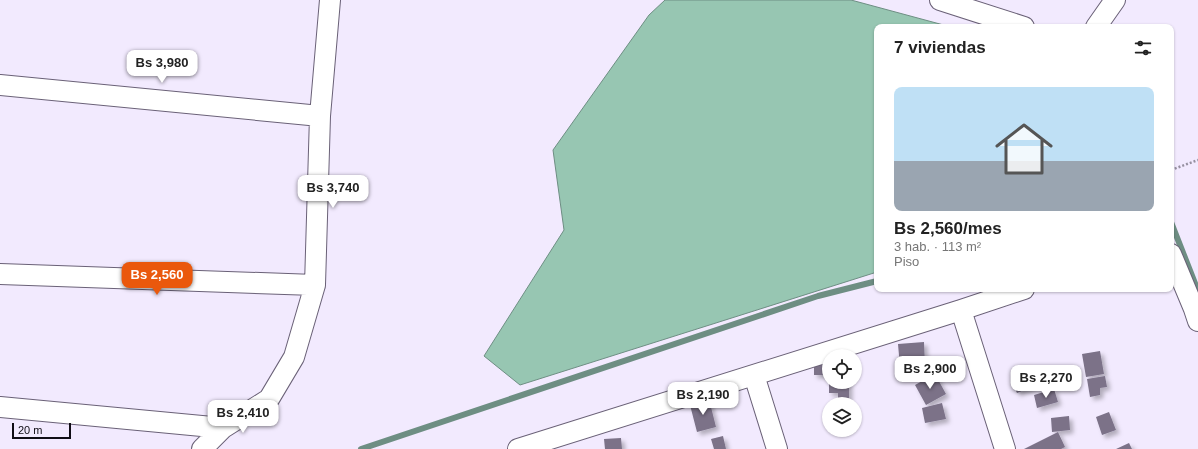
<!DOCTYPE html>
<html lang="es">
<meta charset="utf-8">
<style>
:root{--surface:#fff;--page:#f6f6f6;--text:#222;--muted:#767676;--accent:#ea580c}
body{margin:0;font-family:Arial,sans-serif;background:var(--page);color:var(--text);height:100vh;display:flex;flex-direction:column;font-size:15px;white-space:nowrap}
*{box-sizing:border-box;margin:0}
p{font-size:13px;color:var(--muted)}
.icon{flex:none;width:22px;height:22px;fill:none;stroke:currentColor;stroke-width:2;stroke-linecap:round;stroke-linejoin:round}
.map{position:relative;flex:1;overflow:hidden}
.panel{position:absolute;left:874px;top:24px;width:300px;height:268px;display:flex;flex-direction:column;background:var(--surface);border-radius:8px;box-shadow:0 1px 3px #0004}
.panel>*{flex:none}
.buttons{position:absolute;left:822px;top:349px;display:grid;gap:8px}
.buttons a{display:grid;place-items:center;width:40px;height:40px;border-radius:50%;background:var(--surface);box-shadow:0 1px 3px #0004;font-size:20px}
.scale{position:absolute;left:12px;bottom:10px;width:59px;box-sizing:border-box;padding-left:4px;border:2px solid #100d15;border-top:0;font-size:11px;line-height:14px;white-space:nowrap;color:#100d15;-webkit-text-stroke:3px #f2eafe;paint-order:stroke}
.price{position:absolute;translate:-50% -34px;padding:0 9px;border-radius:8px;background:#fff;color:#222;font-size:13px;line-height:26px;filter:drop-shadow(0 1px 2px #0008)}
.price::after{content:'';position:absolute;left:50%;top:24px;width:12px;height:9px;margin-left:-6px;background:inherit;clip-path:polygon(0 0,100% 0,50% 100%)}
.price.active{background:var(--accent);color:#fff}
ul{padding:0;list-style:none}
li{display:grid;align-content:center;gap:8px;height:212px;padding:0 20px}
li span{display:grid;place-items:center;height:124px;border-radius:8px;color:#555}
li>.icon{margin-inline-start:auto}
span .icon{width:72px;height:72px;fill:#fffc;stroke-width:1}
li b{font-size:17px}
h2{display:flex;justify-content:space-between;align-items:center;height:48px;padding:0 20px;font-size:17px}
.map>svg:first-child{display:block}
.water{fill:#97c6b2;stroke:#6e8e83}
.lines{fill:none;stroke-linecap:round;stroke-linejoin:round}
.stream{stroke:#6e8e83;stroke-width:6}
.building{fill:#7b7288;filter:url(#shadow)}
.minor-casing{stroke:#6a6177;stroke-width:22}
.path{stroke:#9690a0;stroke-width:2.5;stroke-dasharray:2 2;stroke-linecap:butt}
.minor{stroke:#fff;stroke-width:20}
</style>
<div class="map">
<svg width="1198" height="449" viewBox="0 0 1198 449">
<defs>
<filter id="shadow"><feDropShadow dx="3.5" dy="3.5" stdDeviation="2" flood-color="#0004"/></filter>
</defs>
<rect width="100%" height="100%" fill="#f2eafe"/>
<path class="water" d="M665,0h186l100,27h-74v245l-357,113 -36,-29 80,-126 -11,-80 96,-135z"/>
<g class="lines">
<path class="stream" d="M1171,222l27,69
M361,449l457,-153 59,-15"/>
</g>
<path class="building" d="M924,342l1,23 -25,2 -2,-23z
M1100,351l4,23 -18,3 -4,-23z
M814,362h13v13h-13z
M1034,371l6,13 -23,9 -6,-13z
M935,374l11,20 -20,11 -11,-20z
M1105,376l2,11 -7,1v7l-10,2 -3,-18z
M829,382h20v16h-11v-5h-9z
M1054,389l4,13 -21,6 -3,-13z
M709,399l7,28 -19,5 -7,-27z
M942,403l4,16 -21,4 -3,-15z
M1109,412l7,18 -14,5 -6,-18z
M1069,416l1,14 -18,2 -1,-14z
M1058,432l7,15 -4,2h-37z
M723,436l3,13h-12l-3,-10z
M621,438l1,11h-17l-1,-10z
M1129,443l3,6h-16z"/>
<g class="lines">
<defs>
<path id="minor" d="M940,0l84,27
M1096,27l19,-27
M0,85l320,31
M1171,254l23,55 4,12
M0,274l315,11
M961,310l44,139
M754,375l23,74
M0,407l223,21
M202,449l21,-21 46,-29 25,-42 21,-72 5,-169 10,-116
M518,449l443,-139 63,-21"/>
</defs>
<use href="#minor" class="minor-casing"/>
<path class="path" d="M1171,170l27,-10"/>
<use href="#minor" class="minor"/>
</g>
</svg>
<div class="buttons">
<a><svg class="icon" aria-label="locate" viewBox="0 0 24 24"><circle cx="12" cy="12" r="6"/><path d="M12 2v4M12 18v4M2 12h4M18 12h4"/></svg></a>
<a><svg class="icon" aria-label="layers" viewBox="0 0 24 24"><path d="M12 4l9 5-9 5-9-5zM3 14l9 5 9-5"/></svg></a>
</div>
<div class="scale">20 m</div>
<b class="price" style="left:162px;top:84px">Bs 3,980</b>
<b class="price" style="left:333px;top:209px">Bs 3,740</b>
<b class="price active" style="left:157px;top:296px">Bs 2,560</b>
<b class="price" style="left:930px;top:390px">Bs 2,900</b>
<b class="price" style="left:1046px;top:399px">Bs 2,270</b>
<b class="price" style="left:703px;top:416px">Bs 2,190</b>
<b class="price" style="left:243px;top:434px">Bs 2,410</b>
<section class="panel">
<h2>7 viviendas<svg class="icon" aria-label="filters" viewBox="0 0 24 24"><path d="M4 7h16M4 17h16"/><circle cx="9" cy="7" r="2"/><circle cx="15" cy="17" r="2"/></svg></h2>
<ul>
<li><span style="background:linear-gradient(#bfe0f5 60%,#9aa5b1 0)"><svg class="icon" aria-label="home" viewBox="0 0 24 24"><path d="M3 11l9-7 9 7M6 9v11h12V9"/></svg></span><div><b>Bs 2,560/mes</b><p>3 hab. · 113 m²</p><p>Piso</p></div></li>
</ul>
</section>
</div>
